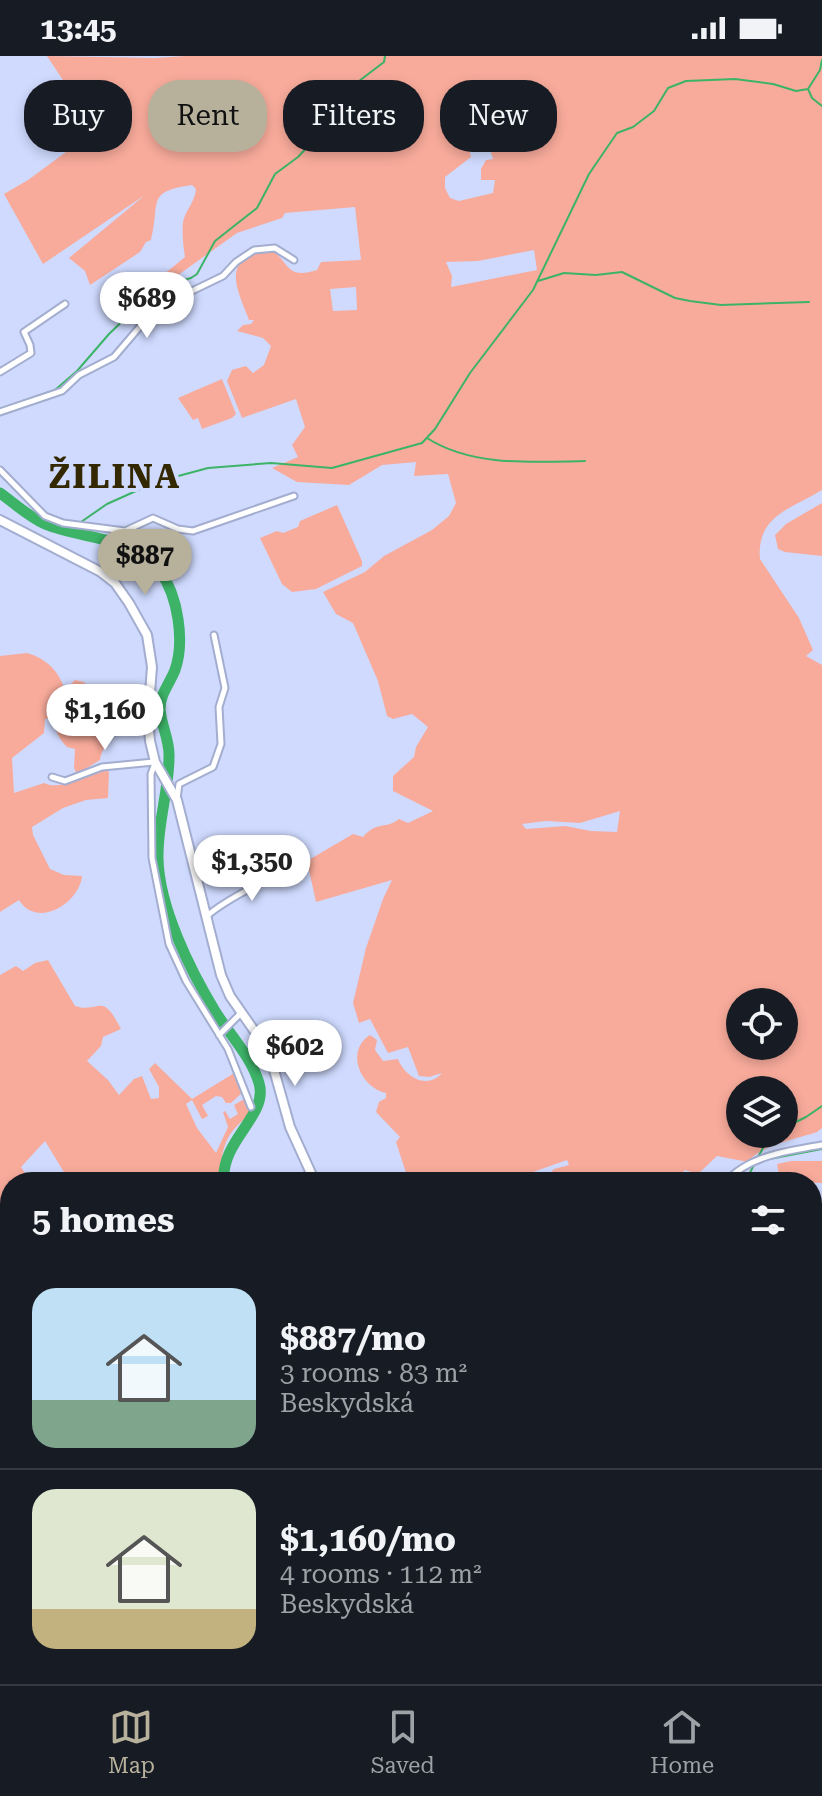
<!DOCTYPE html>
<meta charset="utf-8">
<style>
:root{--surface:#171b24;--page:#242831;--text:#f1f3f6;--muted:#9ea1a6;--line:#363941;--accent:#b7b19c}
body{margin:0;font-family:"Roboto Serif",serif;background:var(--page);color:var(--text);height:100vh;display:flex;flex-direction:column;font-size:30px;white-space:nowrap}
*{box-sizing:border-box;margin:0}
p{font-size:26px;color:var(--muted)}
.icon{flex:none;width:44px;height:44px;fill:none;stroke:currentColor;stroke-width:2;stroke-linecap:round;stroke-linejoin:round}
.map{position:relative;flex:1;overflow:hidden}
.panel{position:absolute;left:0px;top:1116px;width:822px;height:512px;display:flex;flex-direction:column;background:var(--surface);border-radius:32px 32px 0 0;box-shadow:0 4px 12px #0003}
.panel>*{flex:none}
.top-card{position:absolute;left:24px;top:24px;width:774px;height:72px;display:flex;gap:16px}
.buttons{position:absolute;left:726px;top:932px;display:grid;gap:16px}
.buttons a{display:grid;place-items:center;width:72px;height:72px;border-radius:50%;background:var(--surface);box-shadow:0 4px 12px #0003;font-size:40px}
.price{position:absolute;translate:-50% -68px;padding:0 18px;border-radius:28px;background:#fff;color:#222;font-size:26px;line-height:52px;filter:drop-shadow(0 2px 4px #0008)}
.price::after{content:'';position:absolute;left:50%;top:48px;width:24px;height:18px;margin-left:-12px;background:inherit;clip-path:polygon(0 0,100% 0,50% 100%)}
.price.selected{background:var(--accent);color:#111}
ul{padding:0;list-style:none}
li{display:flex;align-items:center;gap:24px;height:200px;padding:0 32px}
li+li{border-top:2px solid var(--line)}
li span{display:grid;place-items:center;flex:none;width:224px;height:160px;border-radius:24px;color:#555}
li>.icon{margin-inline-start:auto}
span .icon{width:96px;height:96px;fill:#fffc;stroke-width:1}
li b{font-size:34px}
h2{display:flex;justify-content:space-between;align-items:center;height:96px;padding:0 32px;font-size:34px}
.tag{padding:0 28px;border-radius:32px;background:var(--surface);box-shadow:0 4px 12px #0003;font-size:28px;line-height:72px}
.tag.selected{background:var(--accent);color:#111}
.status{display:flex;justify-content:space-between;align-items:center;height:56px;padding:0 40px;background:var(--surface);direction:ltr}
.status svg{height:22px;fill:currentColor}
.dock{display:flex;justify-content:space-around;align-items:center;height:112px;border-top:2px solid var(--line);background:var(--surface);font-size:22px;color:var(--muted)}
.dock a{display:grid;justify-items:center;gap:4px}
.dock .selected{color:var(--accent)}
.map>svg:first-child{display:block}
.green{fill:#f8ab9b;fill-rule:evenodd}
.lines{fill:none;stroke-linecap:round;stroke-linejoin:round}
.stream{stroke:#3db368;stroke-width:2}
.river{stroke:#3db368;stroke-width:11}
.street-casing{stroke:#a3adcf;stroke-width:9}
.secondary-casing{stroke:#a3adcf;stroke-width:12}
.street{stroke:#fff;stroke-width:5}
.secondary{stroke:#fff;stroke-width:8}
.labels{text-anchor:middle;stroke-width:8;stroke-linejoin:round;paint-order:stroke}
.district-label{font-size:34px;font-weight:bold;letter-spacing:2px;fill:#342800;stroke:#cfdafe}
</style>
<div class="status"><b>13:45</b><svg viewBox="0 0 49 12"><path d="M0 12V9h3v3zM5 12V6h3v6zM10 12V3h3v9zM15 12V0h3v12zM26 1h20v11H26zM47 4h2v5h-2z"/></svg></div>
<div class="map">
<svg width="822" height="1628" viewBox="0 0 822 1628">
<rect width="100%" height="100%" fill="#cfdafe"/>
<path class="green" d="M47,0l108,2 31,-2h636v434c-29,18 -66,25 -62,69l39,59 14,32 -7,6 16,9v463l-5,4c-20,7 -57,13 -69,30l-31,-6 -19,18 -13,-4 -14,12h-51l-5,-9 -45,3v6h-18l-1,-10 3,-3 15,-4 -2,-5 -48,17 -6,5h-104l-13,-40 4,-5 -24,-25 3,-10 7,-4v-5c-26,-6 -41,-42 -16,-58l7,5 -2,10 8,11 15,-2c7,18 29,31 44,14l-13,4 -10,-1 -11,-29 -20,6 -18,-34 -11,4 -6,-20 13,-55 17,-49 9,-19 -76,22 -9,-41 46,-27 10,3c15,-17 22,-7 36,-18l9,4 25,-12 -40,-20v-15l21,-19 2,-10 12,-20 -16,-13 -19,5 -6,-3 -9,-35 -25,-58 -17,-9 -13,-22 42,-20 19,-16 48,-26 17,-14 7,-13 -8,-29 -34,2 2,-14 -34,3 -33,20 -52,-3 -25,-14 26,-11 -6,-12 13,-18 -9,-28 -54,19 -15,-37 5,-11 14,-4 7,7 11,-8 7,-19 -8,-8 -26,-7 6,-6 8,-1 3,-4h-5c-13,-34 -28,-59 18,-72 23,10 16,33 50,22l4,-8 40,-2 -6,-53 -70,6 -3,5 -45,15 -108,77 34,-35 22,-18c-2,-12 -3,-24 -2,-35 2,-11 12,-20 13,-33l-4,-4c-47,7 -31,16 -41,55l-5,2 -6,10 -50,33 -5,-14 -16,-13 76,-63 -102,69 -39,-70 24,-14 68,-50zM486,81l7,22 -7,1 -5,9v11h14l-2,13 -34,8 -9,-3 -5,-10v-11l26,-20 -3,-15zM534,194l3,20 -86,17 1,-11 -6,-14 32,-1zM356,231l1,23 -24,1 -3,-22zM620,755l-3,21 -26,-1 -26,-5 -39,3 -4,-5 24,-3 34,2zM740,946h44v44h-44zM740,1034h44v44h-44z
M222,323l14,35 -4,4 -30,11 -4,-11 -5,2 -15,-22z
M822,447v53l-37,-4 -7,-3 -3,-14 11,-11z
M337,449l25,56v5l-46,23 -24,3 -10,-8 -22,-46 17,-7 6,2 15,-6 2,-6z
M27,597c19,5 32,18 38,37l10,-10 9,2c13,18 26,30 25,53 -1,10 -8,15 -9,25l-23,14 -3,-6 1,-19 -8,-2c-8,-8 -14,-18 -11,-30l-11,2 -1,14 -32,25 2,35 30,-10c18,9 42,-11 61,-14l4,3 -1,26 -22,2 -23,8 -31,19 1,8 17,34 14,6 18,1c-2,26 -44,54 -63,24l-19,12v-256z
M48,904l27,46c26,8 26,-16 46,23l-18,8 -2,9 -14,15 21,19 11,15 15,-16 8,-3 9,23 8,-1v-11l-10,-18 6,-6 37,36 44,-27 8,19 -13,12h-5l-4,-6 -6,-1 -14,9 6,11 -6,3 -10,-19 -6,4 11,24 19,25 12,-26 -5,-15 2,-1 5,8 8,-5 -4,-9 12,-7 5,11c-2,8 -5,8 -11,14 -18,16 -20,37 -19,59h-151l-25,-41 -24,26 10,15h-21v492h172l2,10h-184v-709l16,-9 7,5 12,-8z
M791,1105h31v22l-30,-1 -4,-5 -9,-3 -2,-10z
M822,1168v77h-10v-76z
M822,1264v119l-10,1v-118z
M216,1618h257l5,10h-265z
M668,1618h53l3,10h-29z
M812,1618l-4,10h-40l-2,-9z"/>
<g class="lines">
<path class="stream" d="M808,33l4,9 10,8
M538,225l26,-8 32,2 26,-3 53,26 15,3 31,4 88,-3
M0,353l55,-19 22,-19 32,-37 26,-25 31,-24 25,-7 6,-4 18,-33 42,-33 18,-34 23,-17 32,-34 1,-8 11,-21 42,-32 1,-6
M427,382c45,29 106,24 158,23
M81,466l26,-18 49,-22 52,-14 63,-5 61,5 90,-25 13,-14 35,-56 63,-83 56,-116 28,-41 16,-6 21,-16 14,-23 18,-7 49,-2 38,5 23,7 12,-2 12,-19 2,-10
M69,477l7,-6
M784,1072l22,-11 16,-11
M758,1101l13,-23
M764,1104l58,-11
M745,1126l10,-19"/>
<path class="river" d="M0,437c14,10 29,24 45,31 35,15 93,13 115,47 18,25 25,70 15,99 -5,13 -15,24 -15,39 1,16 10,32 9,48 0,34 -12,67 -11,102 1,48 32,111 57,152 14,23 36,45 44,72 10,33 -39,57 -35,99
M576,1618l4,10"/>
<defs>
<path id="street" d="M0,316l31,-19 -1,-8 -6,-13 41,-28
M0,356l62,-21 17,-16 35,-18 29,-34 20,-18 60,-29 13,-14 18,-12 21,-2 19,12
M0,414l45,46 18,7 62,8 28,-13 25,11 15,2 101,-35
M155,707l-4,11 1,84 17,86 17,37 42,68 23,58
M52,721l13,4 37,-14 52,-5
M177,743l2,-15 34,-17 8,-23 -2,-37 6,-19 -11,-53
M207,860c23,-20 50,-29 75,-46
M219,979l22,-22
M726,1126c21,-26 65,-32 96,-37"/>
<path id="secondary" d="M0,464l101,52 14,11 14,20 18,32 5,32 -4,52 2,22 5,21 22,38 44,175 9,21 39,56 21,75 25,55
M589,1618l4,10"/>
</defs>
<use href="#street" class="street-casing"/>
<use href="#secondary" class="secondary-casing"/>
<use href="#street" class="street"/>
<use href="#secondary" class="secondary"/>
</g>
<g class="labels">
<g class="district-label">
<text x="115" y="432">ŽILINA</text>
</g>
</g>
</svg>
<div class="buttons">
<a><svg class="icon" aria-label="locate" viewBox="0 0 24 24"><circle cx="12" cy="12" r="6"/><path d="M12 2v4M12 18v4M2 12h4M18 12h4"/></svg></a>
<a><svg class="icon" aria-label="layers" viewBox="0 0 24 24"><path d="M12 4l9 5-9 5-9-5zM3 14l9 5 9-5"/></svg></a>
</div>
<b class="price" style="left:147px;top:284px">$689</b>
<b class="price selected" style="left:145px;top:541px">$887</b>
<b class="price" style="left:105px;top:696px">$1,160</b>
<b class="price" style="left:252px;top:847px">$1,350</b>
<b class="price" style="left:295px;top:1032px">$602</b>
<div class="top-card">
<a class="tag">Buy</a>
<a class="tag selected">Rent</a>
<a class="tag">Filters</a>
<a class="tag">New</a>
</div>
<section class="panel">
<h2>5 homes<svg class="icon" aria-label="filters" viewBox="0 0 24 24"><path d="M4 7h16M4 17h16"/><circle cx="9" cy="7" r="2"/><circle cx="15" cy="17" r="2"/></svg></h2>
<ul>
<li><span style="background:linear-gradient(#bfe0f5 70%,#7fa58c 0)"><svg class="icon" aria-label="home" viewBox="0 0 24 24"><path d="M3 11l9-7 9 7M6 9v11h12V9"/></svg></span><div><b>$887/mo</b><p>3 rooms · 83 m²</p><p>Beskydská</p></div></li>
<li><span style="background:linear-gradient(#dfe7d0 75%,#c2b280 0)"><svg class="icon" aria-label="home" viewBox="0 0 24 24"><path d="M3 11l9-7 9 7M6 9v11h12V9"/></svg></span><div><b>$1,160/mo</b><p>4 rooms · 112 m²</p><p>Beskydská</p></div></li>
</ul>
</section>
</div>
<nav class="dock">
<a class="selected"><svg class="icon" aria-label="map" viewBox="0 0 24 24"><path d="M3 6l6-2 6 2 6-2v14l-6 2-6-2-6 2zM9 4v14M15 6v14"/></svg>Map</a>
<a><svg class="icon" aria-label="saved" viewBox="0 0 24 24"><path d="M7 4h10v16l-5-4-5 4z"/></svg>Saved</a>
<a><svg class="icon" aria-label="home" viewBox="0 0 24 24"><path d="M3 11l9-7 9 7M6 9v11h12V9"/></svg>Home</a>
</nav>
